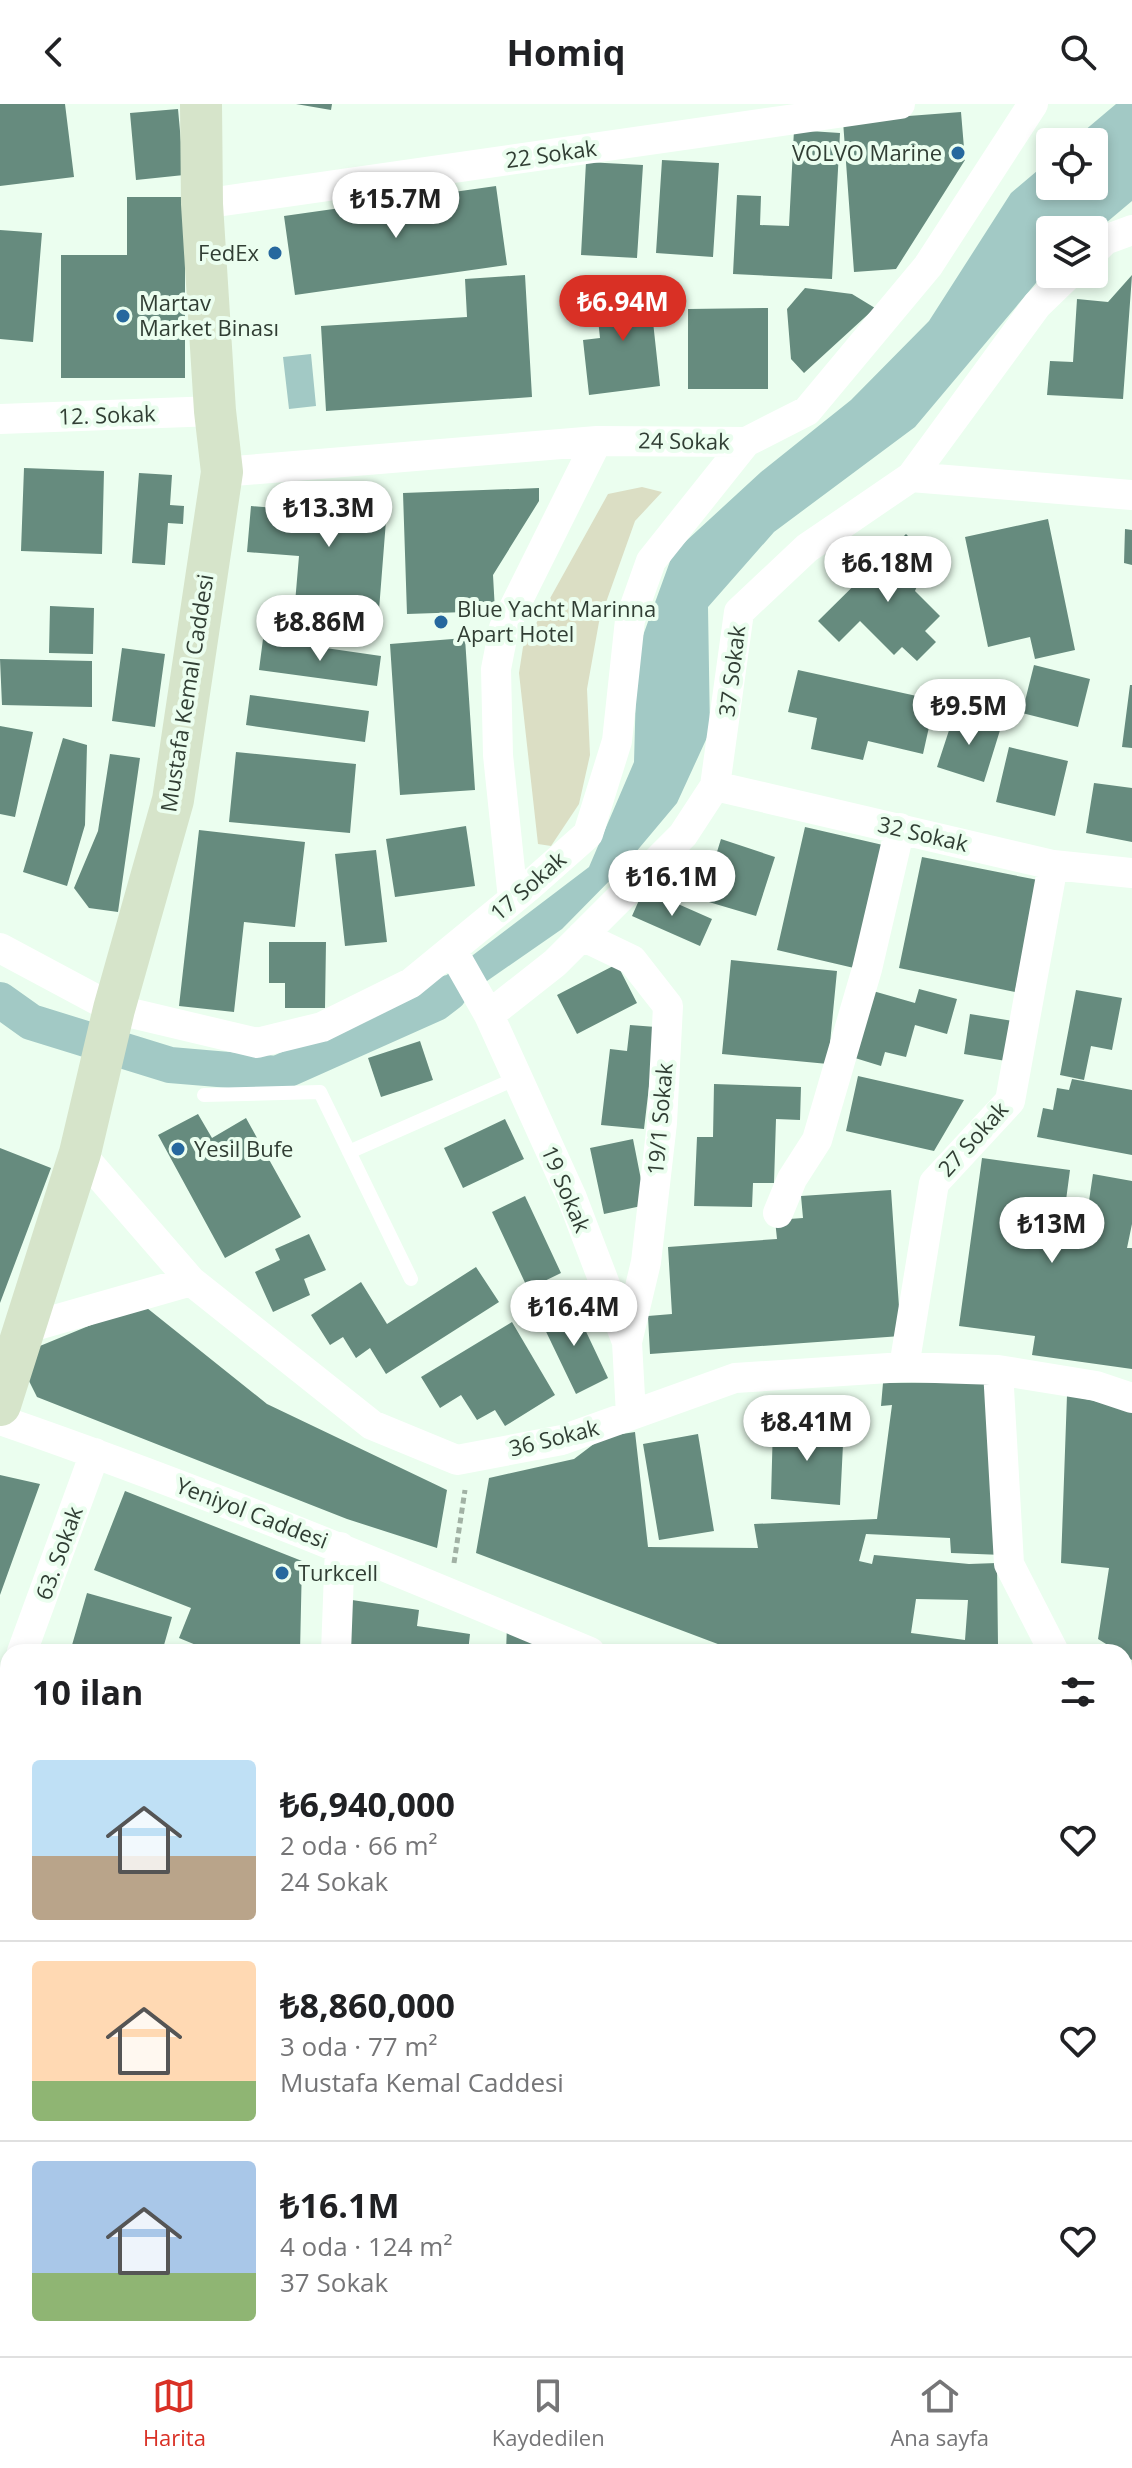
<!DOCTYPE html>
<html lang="tr">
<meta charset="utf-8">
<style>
:root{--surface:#fff;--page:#f2f2f2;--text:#202124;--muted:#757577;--line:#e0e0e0;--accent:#d93025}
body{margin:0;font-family:"Open Sans",sans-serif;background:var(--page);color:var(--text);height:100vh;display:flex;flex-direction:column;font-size:30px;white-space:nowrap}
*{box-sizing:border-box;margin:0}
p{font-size:26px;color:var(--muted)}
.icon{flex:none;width:44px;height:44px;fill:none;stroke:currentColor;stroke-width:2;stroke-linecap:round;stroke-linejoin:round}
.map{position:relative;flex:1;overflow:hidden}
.details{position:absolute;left:0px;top:1540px;width:1132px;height:712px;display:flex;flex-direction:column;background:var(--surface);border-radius:24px 24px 0 0;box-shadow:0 4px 12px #0003}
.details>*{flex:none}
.tools{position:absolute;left:1036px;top:24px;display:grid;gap:16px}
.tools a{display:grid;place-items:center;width:72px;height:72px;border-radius:8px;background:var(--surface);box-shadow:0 4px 12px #0003;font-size:40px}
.price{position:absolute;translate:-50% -68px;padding:0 18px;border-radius:28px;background:#fff;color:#222;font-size:26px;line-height:52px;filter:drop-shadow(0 2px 4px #0008)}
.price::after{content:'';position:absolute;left:50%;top:48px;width:24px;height:18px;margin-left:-12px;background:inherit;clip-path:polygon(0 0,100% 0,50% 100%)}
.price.active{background:var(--accent);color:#fff}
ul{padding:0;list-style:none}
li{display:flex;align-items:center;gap:24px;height:200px;padding:0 32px}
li+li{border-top:2px solid var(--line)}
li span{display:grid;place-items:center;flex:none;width:224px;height:160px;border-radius:8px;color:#555}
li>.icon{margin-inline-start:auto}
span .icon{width:96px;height:96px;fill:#fffc;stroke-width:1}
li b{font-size:34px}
h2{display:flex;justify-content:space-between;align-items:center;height:96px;padding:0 32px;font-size:34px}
header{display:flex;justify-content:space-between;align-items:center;height:104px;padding:0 32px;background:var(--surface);font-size:36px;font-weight:700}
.tabs{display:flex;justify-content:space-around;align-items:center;height:112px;border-top:2px solid var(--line);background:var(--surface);font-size:22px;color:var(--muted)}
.tabs a{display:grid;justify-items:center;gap:4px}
.tabs .active{color:var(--accent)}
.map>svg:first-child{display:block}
.green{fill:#dbdec4}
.water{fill:#a2c9c5}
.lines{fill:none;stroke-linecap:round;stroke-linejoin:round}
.canal{stroke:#a2c9c5;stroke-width:36}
.building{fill:#668b7e;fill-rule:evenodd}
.path{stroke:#a1b1a4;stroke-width:5;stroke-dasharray:6 4;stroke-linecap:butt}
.lane{stroke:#fff;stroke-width:14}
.street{stroke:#fff;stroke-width:30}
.secondary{stroke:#d6e4ca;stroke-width:42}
.poi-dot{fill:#26689e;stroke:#ebfeef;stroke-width:3}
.labels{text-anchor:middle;stroke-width:8;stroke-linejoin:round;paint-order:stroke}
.poi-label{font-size:22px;fill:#313e34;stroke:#ebfeef;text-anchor:start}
.street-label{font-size:22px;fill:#313e34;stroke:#ebfeef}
</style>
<header><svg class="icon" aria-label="back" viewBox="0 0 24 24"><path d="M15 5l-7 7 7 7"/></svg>Homiq<svg class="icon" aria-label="search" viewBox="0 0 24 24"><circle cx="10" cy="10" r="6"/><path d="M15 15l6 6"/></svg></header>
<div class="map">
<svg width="1132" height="2252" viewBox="0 0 1132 2252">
<rect width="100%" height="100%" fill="#ebfeef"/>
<path class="green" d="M642,383l20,5 -27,29 -36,101 -12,67 3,66 -11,49 -28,42 -13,-2 -19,-171 4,-26 85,-153z"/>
<path class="water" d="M1116,0h16v97l-38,32v-3h-44v39l-9,8 -126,150 -141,105 -66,75 2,124 -33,72 -52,62 -63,64 -98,68 -15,-4 -9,-13 149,-113 45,-105 3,-110 36,-99 88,-81 90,-72 78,-79 82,-128 39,-33v26h44v-44h-23z
M311,250l5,52 -27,3 -6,-52z"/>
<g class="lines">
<path class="canal" d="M0,896l31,22 139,43 107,9 159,-71 13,-10
M0,2009l8,7"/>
</g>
<path class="building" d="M0,0h65l9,73 -74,9z
M296,0h36l-1,6z
M178,5l6,66 -48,5 -6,-67z
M961,8l4,48 -69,109 -42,3 -11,-151z
M794,26l46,3 -8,146 -99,-5 4,-79 24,1 -1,29 29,1z
M662,56l57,3 -6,94 -57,-4z
M586,58l57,3 -6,93 -56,-3z
M496,82l11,79 -212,30 -11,-79z
M127,93h58v181h-124v-123h66z
M0,126l42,3 -9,109 -33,-3z
M525,171l7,122 -206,14 -5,-85 146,-9 -2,-38z
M1132,171l-9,124 -76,-4 3,-34 23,1 4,-63 31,3z
M649,181l11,101 -71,9 -6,-55 17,-2 -5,-47z
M805,184l47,6 23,14 -71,65 -13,-14 -4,-50z
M768,204v81h-80v-80z
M24,364l80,3 -2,83 -81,-3z
M139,369l33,2 -2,30 14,1 -1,18 -15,-1 -3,42 -33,-2z
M539,384v13l-46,74 2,36 -88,3 -4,-121z
M338,387l50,4 -9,115 -84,-7 4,-47 -52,-4 4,-46 86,7z
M1048,415l27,131 -40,9 -5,-22 -42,10 -23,-110z
M1125,425l7,1v35l-8,-2z
M906,430l19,19 -15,14 10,12 -5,12 25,25 -15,15 11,11 -19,19 -15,-14 -8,8 -34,-34 -21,21 -21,-21z
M50,502l44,2 -1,46 -44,-1z
M465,534l10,152 -75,5 -10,-151z
M263,535l118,17 -4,30 -118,-16z
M122,544l43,6 -10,73 -43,-6z
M0,555l92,2v46l-90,-2z
M1034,561l56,14 -12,48 -56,-14z
M798,566l137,30 -12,54 -55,-13 -5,19 -52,-11 6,-31 -29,-6z
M1130,581h2v63l-10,-1z
M250,591l119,16 -4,31 -119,-17z
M955,608l46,15 -17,55 -47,-15z
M0,622l33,6 -18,85 -15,-3z
M63,634l24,7 -2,80 -18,61 -44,-14z
M1009,643l59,14 -13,55 -59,-14z
M236,648l120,12 -6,69 -121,-11z
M110,650l30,4 -22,154 -29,-4 -15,-20 24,-57z
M1094,679l38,5v54l-46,-9z
M466,722l9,60 -80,11 -9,-58z
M805,723l78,18 -29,123 -77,-18z
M199,726l106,12 -10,85 -51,-5 -10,90 -55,-6z
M721,735l54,18 -19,59 -54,-16z
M376,746l11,92 -42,4 -10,-92z
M922,753l116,23 -23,112 -116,-24z
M644,785l68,30 -12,27 -68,-30z
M269,838h57l-1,66h-40v-25h-16z
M731,856l106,11 -9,93 -106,-10z
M617,860l20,39 -60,31 -20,-39z
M919,885l38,10 -10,35 -32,-9 -9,32 -21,-5 -4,14 -26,-8 18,-67 42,12z
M1076,886l46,8 -10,52 -21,-4 -7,34 -24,-5z
M970,910l43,7 -7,40 -42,-7z
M630,921l26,2 -12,102 -43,-4 9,-76 17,2z
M420,937l13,39 -52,17 -13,-39z
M858,972l106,24 -30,51 -88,-20z
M1072,975l60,11v65l-95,-18 6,-29 10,2 4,-22 12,2z
M714,980l87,3 -1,33 -24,-1 -2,64h-21l-1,24 -58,-1 3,-69h16z
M198,1010l14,24 34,-20 55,99 -76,41 -67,-123z
M505,1015l19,40 -61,29 -19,-40z
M633,1035l13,66 -42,9 -14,-66z
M0,1044l51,20 -51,135z
M982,1054l88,12 -9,68 22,3 10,-67 39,7v43l-5,24h5v121l-100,-14 3,-19 -76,-10z
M891,1086l10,146 -251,18 -2,-38 24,-2 -4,-67 109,-8 -2,-19 28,-2 -2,-22z
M525,1092l36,77 -33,16 -36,-77z
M309,1130l17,36 -22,9 6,16 -37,17 -18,-40 25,-12 -5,-11z
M476,1163l23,35 -113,72 -16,-26 -14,10 -13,-21 -13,8 -19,-30 50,-33 26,42z
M572,1198l36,76 -32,16 -37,-77z
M142,1200l125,100 180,86 -10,58 -90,-29 -310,-122 -12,-24 10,-25z
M512,1218l43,73 -50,31 -10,-16 -18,10 -16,-25 -21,13 -19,-31z
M995,1278l8,173 -52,-2 -1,-15 -84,-4 -7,27 13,3 2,-9 95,9 28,-1 1,82h45l-1,7h-303l-263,-99 13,-75 85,-19 29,-22 32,-5 13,115 110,1 -4,-24 123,-5 15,-114 -11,1 2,-23zM916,1495l52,1 -3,40 -54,-7z
M1067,1291l65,14v251l-8,-5v-3h-5l-21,-13 11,-71 -48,-5z
M773,1320h71l-4,81 -69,-6z
M698,1330l16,97 -55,9 -16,-96z
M0,1371l40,9 -40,111z
M125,1387l177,70 -2,91h-87l-34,-14 12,-30 -97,-38z
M87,1489l85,24 -10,35h-92z
M352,1496l67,10 -2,16 53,8 -2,18h-110l1,-6 -13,-2z
M507,1521l62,27h-63z
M8,1699v76l-8,-4v-53z
M1124,1768l8,21v152l-8,-3z
M0,1786l8,6v60l-8,-6z
M1132,2064v74l-8,3v-59z
M0,2148l8,3v38l-8,18z
M1132,2165v87h-22l2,-8h12v-76z
M8,2214v30h168l22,8h-198v-24z
M340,2244h71v8h-71z
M428,2244h82v8h-83z
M690,2244h47l1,8h-47z
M991,2244h63l1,8h-63z"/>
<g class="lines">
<path class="path" d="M454,1459l11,-73"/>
<path class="lane" d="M204,991l116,-3 91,187
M349,1048l168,-74"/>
<path class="street" d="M202,100l698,-100
M1094,147l11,-11 27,-10
M0,315l215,-8
M222,368l375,-31 149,1 61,-31 121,-145 105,-162
M911,373l221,18
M715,682l338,79 79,8
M513,795l-15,-144 -2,-86 8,-41 93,-187
M582,832l50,24 36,46 -6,117 -16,139 -19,80
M0,844l114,61 143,34 65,-16 89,-44 116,-95 61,-54 29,-93 13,-121 21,-59 95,-119
M452,846l37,65 83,183 55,144 4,73
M489,911l66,-52 128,-128 32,-49 24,-174 68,-64 104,-71 126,-172 32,-31
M80,1049l111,128 181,144 85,35 105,-20 173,-62 169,-11 94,3 98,16 36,12
M778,1109l14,-34 25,-39 50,-171 33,-141
M23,1225l168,-48
M904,1263l30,-184 76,-82 43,-236
M998,1266l11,194 45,88
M0,1316c200,69 395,150 590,232
M22,1548l73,-199
M336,1548l4,-105
M1124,1605l8,7
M0,1610l8,-22
M1124,1659l8,-1
M1124,1752l8,20
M0,1968l8,6
M1124,2010l8,-11
M0,2045l8,6
M1124,2155l8,-1
M239,2244l10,8
M788,2244l1,8
M1060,2244l1,8
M293,2252l2,-8"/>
<path class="secondary" d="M0,1301l80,-252 34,-144 59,-209 49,-328 -7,-61 -13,-207 -1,-100"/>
</g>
<g class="poi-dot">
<circle cx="958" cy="49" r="8"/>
<circle cx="275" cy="149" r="8"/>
<circle cx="123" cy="212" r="8"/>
<circle cx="441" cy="518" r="8"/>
<circle cx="178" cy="1045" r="8"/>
<circle cx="282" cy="1469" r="8"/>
</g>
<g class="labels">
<g class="poi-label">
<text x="942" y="57" text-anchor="end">VOLVO Marine</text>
<text x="259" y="157" text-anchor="end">FedEx</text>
<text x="139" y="207">Martav<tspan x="139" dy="25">Market Binası</tspan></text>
<text x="457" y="513">Blue Yacht Marinna<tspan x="457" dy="25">Apart Hotel</tspan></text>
<text x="194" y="1053">Yesil Bufe</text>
<text x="298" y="1477">Turkcell</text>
</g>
<g class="street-label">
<text transform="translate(551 50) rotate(-8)" y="8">22 Sokak</text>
<text transform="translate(107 311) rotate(-2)" y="8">12. Sokak</text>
<text transform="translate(684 337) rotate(1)" y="8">24 Sokak</text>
<text transform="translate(732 567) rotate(-83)" y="8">37 Sokak</text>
<text transform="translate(187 589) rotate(-81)" y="8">Mustafa Kemal Caddesi</text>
<text transform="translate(923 730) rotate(13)" y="8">32 Sokak</text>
<text transform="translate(528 782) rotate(-41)" y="8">17 Sokak</text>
<text transform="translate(660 1015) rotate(-85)" y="8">19/1 Sokak</text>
<text transform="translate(973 1035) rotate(-48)" y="8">27 Sokak</text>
<text transform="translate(566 1085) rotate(67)" y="8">19 Sokak</text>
<text transform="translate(554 1334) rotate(-14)" y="8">36 Sokak</text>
<text transform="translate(252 1409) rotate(21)" y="8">Yeniyol Caddesi</text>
<text transform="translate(59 1449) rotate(-70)" y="8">63. Sokak</text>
</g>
</g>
</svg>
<div class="tools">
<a><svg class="icon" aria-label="locate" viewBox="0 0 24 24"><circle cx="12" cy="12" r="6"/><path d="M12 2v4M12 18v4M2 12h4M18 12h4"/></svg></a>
<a><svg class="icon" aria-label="layers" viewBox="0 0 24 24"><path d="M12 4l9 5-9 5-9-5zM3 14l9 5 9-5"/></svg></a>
</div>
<b class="price" style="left:396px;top:136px">₺15.7M</b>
<b class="price active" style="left:623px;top:239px">₺6.94M</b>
<b class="price" style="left:329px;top:445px">₺13.3M</b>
<b class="price" style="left:888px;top:500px">₺6.18M</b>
<b class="price" style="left:320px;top:559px">₺8.86M</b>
<b class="price" style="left:969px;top:643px">₺9.5M</b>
<b class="price" style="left:672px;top:814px">₺16.1M</b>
<b class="price" style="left:1052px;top:1161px">₺13M</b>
<b class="price" style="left:574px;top:1244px">₺16.4M</b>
<b class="price" style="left:807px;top:1359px">₺8.41M</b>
<section class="details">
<h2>10 ilan<svg class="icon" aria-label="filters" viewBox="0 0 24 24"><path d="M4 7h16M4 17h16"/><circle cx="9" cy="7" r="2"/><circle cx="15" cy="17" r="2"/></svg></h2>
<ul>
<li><span style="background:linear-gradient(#bfe0f5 60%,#b9a48a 0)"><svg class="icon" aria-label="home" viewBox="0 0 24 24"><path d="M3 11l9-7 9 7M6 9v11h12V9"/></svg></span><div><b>₺6,940,000</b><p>2 oda · 66 m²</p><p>24 Sokak</p></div><svg class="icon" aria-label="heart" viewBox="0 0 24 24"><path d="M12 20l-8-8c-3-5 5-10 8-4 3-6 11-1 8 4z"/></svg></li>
<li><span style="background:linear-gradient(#ffd9b3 75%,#8fb573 0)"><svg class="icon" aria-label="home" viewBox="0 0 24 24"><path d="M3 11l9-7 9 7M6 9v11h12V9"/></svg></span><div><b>₺8,860,000</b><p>3 oda · 77 m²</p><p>Mustafa Kemal Caddesi</p></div><svg class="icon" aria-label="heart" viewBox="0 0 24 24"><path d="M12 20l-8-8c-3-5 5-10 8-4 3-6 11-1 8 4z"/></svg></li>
<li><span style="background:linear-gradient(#a9c7e8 70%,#8fb573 0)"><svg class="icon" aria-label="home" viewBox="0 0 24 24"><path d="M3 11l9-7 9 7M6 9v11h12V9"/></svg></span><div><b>₺16.1M</b><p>4 oda · 124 m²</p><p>37 Sokak</p></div><svg class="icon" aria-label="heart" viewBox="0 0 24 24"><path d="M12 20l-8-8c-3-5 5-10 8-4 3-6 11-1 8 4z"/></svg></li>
</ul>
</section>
</div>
<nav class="tabs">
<a class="active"><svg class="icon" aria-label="map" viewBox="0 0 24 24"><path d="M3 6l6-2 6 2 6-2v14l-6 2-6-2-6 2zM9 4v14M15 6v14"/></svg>Harita</a>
<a><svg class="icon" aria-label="saved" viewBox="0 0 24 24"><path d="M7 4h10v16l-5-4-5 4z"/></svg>Kaydedilen</a>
<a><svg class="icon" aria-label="home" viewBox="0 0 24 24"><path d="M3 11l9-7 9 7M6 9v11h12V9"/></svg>Ana sayfa</a>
</nav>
